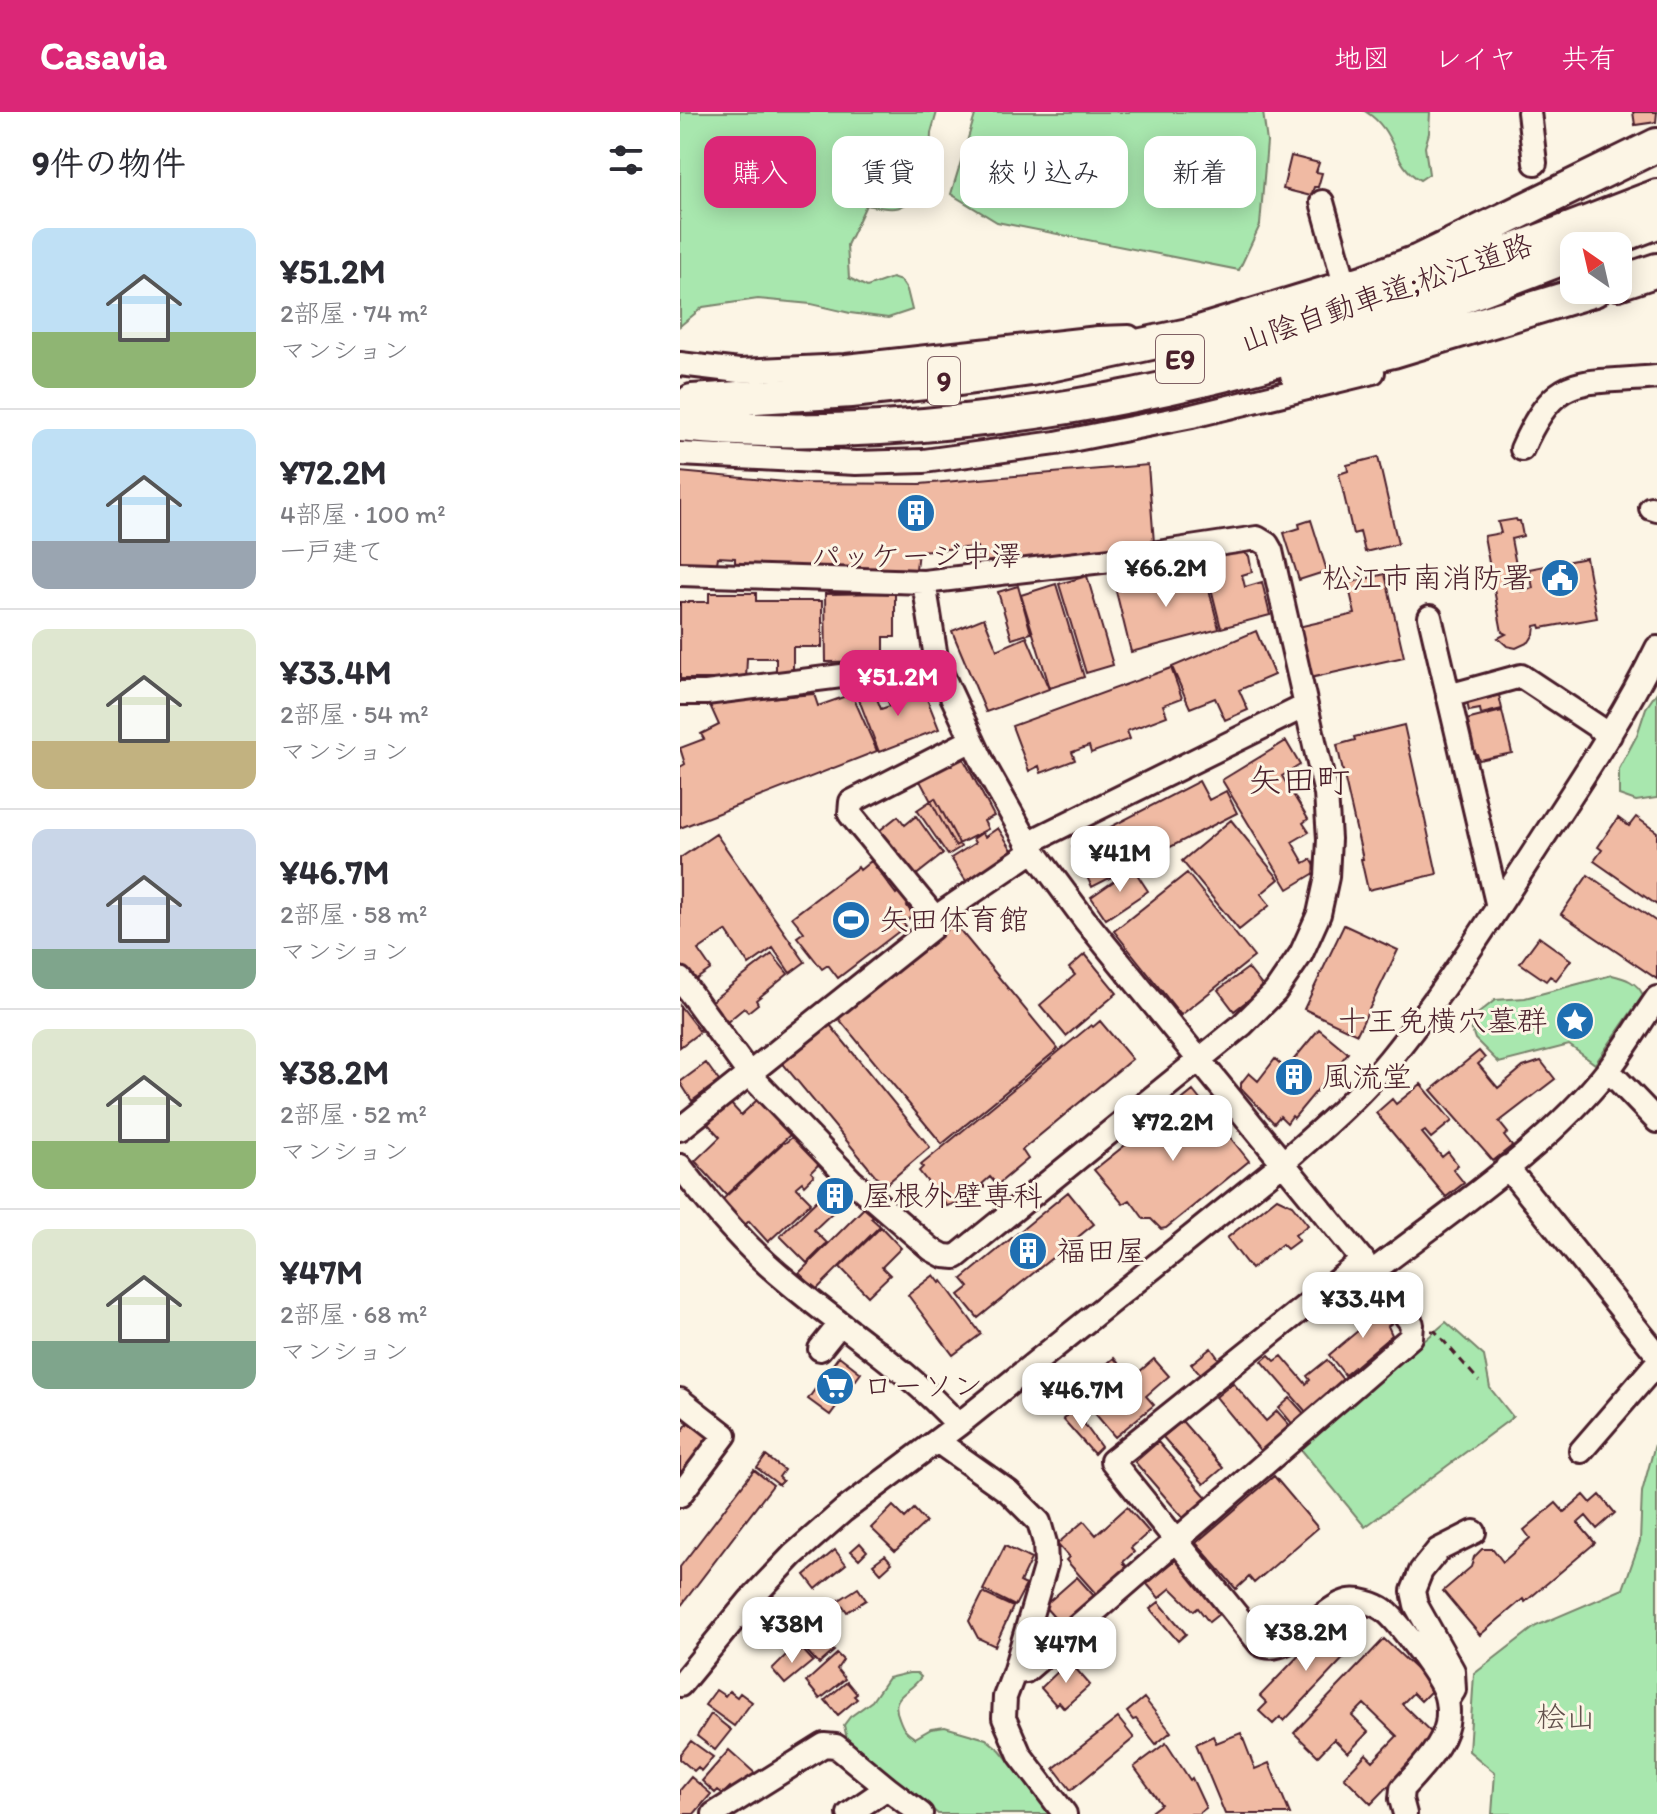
<!DOCTYPE html>
<html lang="ja">
<meta charset="utf-8">
<style>
:root{--surface:#fff;--page:#f7f7f7;--text:#2b2b33;--muted:#7c7c81;--line:#e1e1e2;--accent:#db2777}
body{margin:0;font-family:Itim,"Klee One",sans-serif;background:var(--page);color:var(--text);height:100vh;display:flex;flex-direction:column;font-size:30px;white-space:nowrap}
*{box-sizing:border-box;margin:0}
p{font-size:26px;color:var(--muted)}
.icon{flex:none;width:44px;height:44px;fill:none;stroke:currentColor;stroke-width:2;stroke-linecap:round;stroke-linejoin:round}
.map{position:relative;flex:1;overflow:hidden}
.details{display:flex;flex-direction:column;background:var(--surface);width:680px}
.details>*{flex:none}
.guide{position:absolute;left:24px;top:24px;width:760px;height:72px;display:flex;gap:16px}
.needle{width:52px;rotate:326deg}
.controls{position:absolute;left:880px;top:120px;display:grid;gap:16px}
.controls a{display:grid;place-items:center;width:72px;height:72px;border-radius:16px;background:var(--surface);box-shadow:0 4px 20px #0003;font-size:40px}
.price{position:absolute;translate:-50% -68px;padding:0 18px;border-radius:16px;background:#fff;color:#222;font-size:26px;line-height:52px;filter:drop-shadow(0 2px 4px #0008)}
.price::after{content:'';position:absolute;left:50%;top:48px;width:24px;height:18px;margin-left:-12px;background:inherit;clip-path:polygon(0 0,100% 0,50% 100%)}
.price.active{background:var(--accent);color:#fff}
ul{padding:0;list-style:none}
li{display:flex;align-items:center;gap:24px;height:200px;padding:0 32px}
li+li{border-top:2px solid var(--line)}
li span{display:grid;place-items:center;flex:none;width:224px;height:160px;border-radius:16px;color:#555}
li>.icon{margin-inline-start:auto}
span .icon{width:96px;height:96px;fill:#fffc;stroke-width:1}
li b{font-size:34px}
h2{display:flex;justify-content:space-between;align-items:center;height:96px;padding:0 32px;font-size:34px}
.chip{padding:0 28px;border-radius:16px;background:var(--surface);box-shadow:0 4px 20px #0003;font-size:28px;line-height:72px}
.chip.active{background:var(--accent);color:#fff}
header{display:flex;align-items:center;gap:48px;box-sizing:border-box;height:112px;padding:0 40px;background:var(--accent);color:#fff}
header strong{font-size:38px}
nav{display:flex;gap:44px;margin-inline-start:auto;font-size:28px}
main{display:flex;flex:1;min-height:0}
.map>svg:first-child{display:block}
.green{fill:#a8e7ae;stroke:#79836c;stroke-width:2}
.building{fill:#f0baa3;stroke:#4a1f2b;stroke-width:2}
.lines{fill:none;stroke-linecap:round;stroke-linejoin:round}
.minor-casing{stroke:#4a1f2b;stroke-width:28}
.highway-casing{stroke:#4a1f2b;stroke-width:38}
.path{stroke:#4a1f2b;stroke-width:3;stroke-dasharray:8 6;stroke-linecap:butt}
.minor{stroke:#fcf5e5;stroke-width:22}
.highway{stroke:#fcf5e5;stroke-width:32}
.labels{text-anchor:middle;stroke-width:6;stroke-linejoin:round;paint-order:stroke}
.shield{fill:#fcf5e5;stroke:#7f5f63;stroke-width:2}
.shield-label{font-size:28px;font-weight:bold;fill:#4a1f2b}
.street-label{font-size:30px;fill:#4a1f2b;stroke:#fcf5e5}
.poi-label{font-size:30px;fill:#4a1f2b;stroke:#fcf5e5;text-anchor:start}
.park-label{font-size:30px;fill:#62514c;stroke:#fcf5e5}
.quarter-label{font-size:34px;fill:#4a1f2b;stroke:#fcf5e5}
</style>
<header>
<strong>Casavia</strong>
<nav><a>地図</a><a>レイヤ</a><a>共有</a></nav>
</header>
<main>
<section class="details">
<h2>9件の物件<svg class="icon" aria-label="filters" viewBox="0 0 24 24"><path d="M4 7h16M4 17h16"/><circle cx="9" cy="7" r="2"/><circle cx="15" cy="17" r="2"/></svg></h2>
<ul>
<li><span style="background:linear-gradient(#bfe0f5 65%,#8fb573 0)"><svg class="icon" aria-label="home" viewBox="0 0 24 24"><path d="M3 11l9-7 9 7M6 9v11h12V9"/></svg></span><div><b>¥51.2M</b><p>2部屋 · 74 m²</p><p>マンション</p></div></li>
<li><span style="background:linear-gradient(#bfe0f5 70%,#9aa5b1 0)"><svg class="icon" aria-label="home" viewBox="0 0 24 24"><path d="M3 11l9-7 9 7M6 9v11h12V9"/></svg></span><div><b>¥72.2M</b><p>4部屋 · 100 m²</p><p>一戸建て</p></div></li>
<li><span style="background:linear-gradient(#dfe7d0 70%,#c2b280 0)"><svg class="icon" aria-label="home" viewBox="0 0 24 24"><path d="M3 11l9-7 9 7M6 9v11h12V9"/></svg></span><div><b>¥33.4M</b><p>2部屋 · 54 m²</p><p>マンション</p></div></li>
<li><span style="background:linear-gradient(#c9d6e8 75%,#7fa58c 0)"><svg class="icon" aria-label="home" viewBox="0 0 24 24"><path d="M3 11l9-7 9 7M6 9v11h12V9"/></svg></span><div><b>¥46.7M</b><p>2部屋 · 58 m²</p><p>マンション</p></div></li>
<li><span style="background:linear-gradient(#dfe7d0 70%,#8fb573 0)"><svg class="icon" aria-label="home" viewBox="0 0 24 24"><path d="M3 11l9-7 9 7M6 9v11h12V9"/></svg></span><div><b>¥38.2M</b><p>2部屋 · 52 m²</p><p>マンション</p></div></li>
<li><span style="background:linear-gradient(#dfe7d0 70%,#7fa58c 0)"><svg class="icon" aria-label="home" viewBox="0 0 24 24"><path d="M3 11l9-7 9 7M6 9v11h12V9"/></svg></span><div><b>¥47M</b><p>2部屋 · 68 m²</p><p>マンション</p></div></li>
</ul>
</section>
<div class="map">
<svg width="977" height="1702" viewBox="0 0 977 1702">
<rect width="100%" height="100%" fill="#fcf5e5"/>
<filter id="ink" filterUnits="userSpaceOnUse"><feTurbulence type="fractalNoise" baseFrequency=".0125" numOctaves="2"/><feDisplacementMap in="SourceGraphic" scale="16" xChannelSelector="R" yChannelSelector="G"/><feConvolveMatrix kernelMatrix="1 2 1 2 8 2 1 2 1" color-interpolation-filters="sRGB"/></filter>
<g filter="url(#ink)">
<path class="green" d="M0,0h257l-6,21 -2,53c-28,23 -27,26 -63,19l-19,40 2,33 18,9 25,-9 9,3 6,9 5,20 -24,8 -38,-5 -39,-9 -53,-5 -55,8 -23,19z
M296,0h287l4,30 -7,83 -21,45 -242,-48 -46,-28z
M686,0h64l-1,21 -4,14 4,27 -9,6c-28,-15 -23,-49 -54,-68z
M977,580v106l-21,3 -17,-6v-26l18,-34 9,-27z
M932,863c13,3 25,7 31,20l-48,69 -26,-19 -70,18 -24,-24 -6,-18 26,-21 30,-2z
M766,1210l38,34 6,32 23,29 -148,110 -65,-79z
M977,1325v377h-165l3,-41 -26,-22 5,-77 62,-48 87,-37 17,-48 2,-49z
M229,1561h8l4,4c-12,18 -32,17 -22,41 4,11 6,14 16,20l16,-9 14,-2 41,12 14,11 52,64h-114l-91,-75 -3,-14 6,-8 22,-16 16,-23z"/>
<path class="building" d="M953,0h24l-1,10 -21,3z
M611,44l28,7 -3,9 6,1 -4,14h-4l-3,9 -28,-7z
M698,345l20,87 -33,8 -5,-20 -7,2 -14,-60 9,-3 -1,-6z
M468,353l6,78 -175,22 -2,-18 -59,4 -2,18 -181,-2v-9l-17,-1 -2,12 -36,-4v-93l116,11 124,1z
M836,407l1,2h3l3,15 -12,3 10,52 12,-3 -4,-19 57,-11 11,60 -56,10 -1,-3 -5,1 -1,8 -5,8 -13,6 -9,-2 -9,-8 8,-4 -4,-2 -18,-96 17,-3 -3,-11z
M631,408l16,51 -28,9 -15,-47 16,-5 -1,-4z
M561,439l8,5 3,16 -10,3 3,12 17,-5 8,33 -49,13 -11,-44 9,-2 -6,-25z
M523,454l16,63 -88,23 -17,-69 33,-8 3,9 4,-2 1,7 11,-3 -3,-10z
M705,462l19,83 -94,21 -12,-51 57,-13 -7,-31z
M407,464l26,89 -27,8 -27,-89z
M376,472l28,93 -34,11 -29,-93z
M338,474l13,47 -19,6 -14,-47z
M29,481h47v8h66v46h-29v26h-17v-15h-29l-1,21h-66v-77h29z
M215,481v44h-11v24l-58,1 -1,-68z
M304,506l13,32 30,-13 22,52 -63,23 -34,-81z
M576,519l18,44 -35,15 9,20 -23,10 -10,-22 -25,10 -18,-41z
M491,556l11,30 -19,7 4,11 -40,15 3,8 -39,14 -2,-7 -17,6 3,8 -34,13 -2,-7 -10,5 -17,-45z
M227,573l5,13 13,-4 14,35 -60,23 -21,-55 16,-6 7,18 9,-3 -5,-12z
M817,574l5,23 -21,5 -1,-5 -11,2 -4,-17z
M134,582l4,12 34,-12 25,57 -197,77v-61l5,-3 -5,-16 24,-9 -3,-5 18,-9 -10,-22z
M822,599l10,42 -33,7 -2,-6 -7,1 -8,-34z
M724,613l33,149 -69,16 -7,-31h2l-26,-114 18,-5 -1,-3z
M606,629l14,24 -18,11 26,43 -5,4 6,9 -17,10 12,21 7,-4 7,12 -30,18 -66,-109z
M282,644l32,60 -10,5 4,8 -33,17 -36,-67z
M519,669l10,19 17,-9 11,22 -145,74 -20,-40z
M255,686l26,49 -13,8 -31,-45z
M218,704l7,9 11,-9 27,38 -28,22 -36,-45z
M956,705l21,15v73l-63,-44 8,-11 -4,-3 20,-29 11,8z
M551,708l48,59 -18,15 9,11 -31,25 -57,-69z
M318,716l16,25 -46,31 -17,-26 24,-15 -2,-4 9,-6 3,4z
M36,722l89,128 -15,11 -17,-25 -24,17 -23,-34 -28,19 13,19 -19,13 -12,-17v-107z
M191,749l25,33 6,-5 10,13 -5,4 6,9 -10,8 3,3 -68,52 -10,-13 -6,4 -25,-32 7,-5 -12,-15 66,-50 2,3z
M453,756l15,23 -42,28 -15,-22z
M507,761l67,84 -73,58 -67,-84z
M908,763l69,47v57l-96,-65z
M270,806l108,131 -116,95 -108,-131z
M664,813l54,25 -41,84 -53,-25z
M859,825l32,23 -15,20 -6,-4 -4,5 -26,-18z
M92,842l16,20 -32,26 2,4 -10,8 -4,-4 -18,15 -17,-20z
M405,842l32,39 -51,43 -26,-31 35,-30 -6,-7z
M568,856l16,20 -30,23 -16,-21z
M0,894l20,26 -20,15z
M146,908l104,127 -46,39 -105,-127z
M420,909l32,38 -110,91 6,9 -31,26 -7,-8 -8,7 3,3 -25,21 -4,-5 -9,3 -28,-35 4,-4 -2,-2 170,-140 2,2z
M639,917l29,24 -54,65 -2,-2 -5,7 -7,-7 -6,7 -33,-35v-5l8,-10 9,8 17,-22 11,10z
M799,939l6,7 -7,6 20,24 25,-21 18,-6 14,18 -56,43 9,11 -4,3 8,10 -19,15 -62,-71z
M26,951l13,18 -27,20 -12,-19z
M741,972l31,37 -21,17 -6,-7 -3,2 20,24 6,-5 10,13 -5,4 11,14 -18,14 -70,-84 16,-14 4,5z
M513,979l56,70 -83,67 -5,1 -10,-10h-7l-14,-19 -7,4 -29,-34z
M77,988l13,13 3,-3 18,24 -65,61 -31,-34 25,-24 -12,-13 22,-21 11,12z
M115,1023l26,27 -10,10 3,3 -10,10 -2,-3 -6,5 15,15 -43,40 -19,-21 -4,4 -23,-25 62,-58 1,1z
M156,1070l14,14 -36,34 13,13 -20,20 -27,-27z
M156,1076l7,7 -9,9 -8,-7z
M388,1080l26,32 -116,94 -19,-23 10,-8 -7,-8z
M597,1086l15,7 16,20 -13,10 4,5 -12,9 -5,-5 -31,25 -24,-31z
M188,1092l8,9 -5,5 9,8 -64,64 -17,-17z
M201,1115l20,21 -19,19 8,8 -22,21 -28,-29z
M254,1163l6,8 2,-2 39,53 -28,21 -45,-60z
M695,1191l17,20 -4,3 4,9 -47,40 -16,-20 36,-30 -7,-8z
M531,1236l10,14 -19,15 -11,-13z
M589,1243l6,6 7,-5 24,28 4,-4 -3,-4 20,-16 18,22 -38,31 -45,-52z
M159,1244l22,17 -31,42 -22,-16z
M434,1246l17,21 23,-20 15,17 -23,20 8,9 -39,32 -29,-34 10,-8 -11,-13z
M553,1271l33,38 11,-10 16,18 -30,25 -47,-57z
M610,1286l17,19 -12,10 -16,-19z
M394,1298l27,37 -7,7 -31,-35z
M11,1307l22,17 -33,42v-44z
M502,1309l41,47 -19,16 -41,-47z
M478,1330l51,58 -24,20 -50,-58z
M86,1344l18,14 -5,7 4,4 -4,4 -22,-17z
M74,1358l19,15 -93,122v-40z
M594,1364l44,52 -64,55 -5,-6 -13,12 -40,-46z
M904,1383l7,8 9,-8 15,18 -18,16 -11,-13 -8,7 17,20 -70,59 -2,-3 -43,36 -37,-44 28,-24 3,-10 8,-8h11l10,13 27,-24 -6,-8 32,-27 8,9z
M213,1394l12,12 9,-9 12,13 -31,29 -24,-23z
M447,1395l22,25 -18,16 3,4 -11,10 5,6 -31,27 -31,-35 3,-3 -12,-13 27,-23 12,14z
M180,1431l7,8 -8,8 -8,-8z
M325,1434l26,13 -11,23 6,3 -11,21 -32,-16z
M155,1438l11,14 -30,25 -11,-14z
M205,1443l7,8 -11,10 -8,-9z
M498,1446l46,52 -15,12 -11,-14 -4,3 -23,-23 -12,10 -12,-14z
M397,1465l17,19 -33,29 -17,-19z
M178,1476l8,12 -19,12 -4,-6 -5,4 -5,-6z
M303,1481l30,14 -18,39 -17,-8 -9,-17z
M479,1490l27,32 -8,7 -28,-32z
M651,1510l25,23 -72,76 -4,-4 -7,7 -14,-13 8,-8 -7,-7z
M139,1517l15,18 -2,2 2,2 -15,13 -13,-14 7,-5 -5,-7z
M704,1527l51,48 -14,14 -8,-8 -11,11 34,33 -65,67 -27,-27 22,-23 7,7 24,-25 -33,-32 -12,12 16,16 -20,21 -14,-14 -16,17 -24,-23z
M112,1537l4,6 7,-5 10,11 -28,23 -13,-15z
M157,1542l6,6 -6,9 8,10 -25,20 -14,-17z
M389,1549l21,24 -26,23 -5,-6 -3,3 -15,-17z
M167,1570l10,12 -3,2 3,3 -19,16 -13,-15z
M36,1578l9,6 4,-5 8,6 3,-4 12,9 -18,24 -29,-21z
M464,1586l27,34 -15,12 -20,-25 -3,1 -6,-8z
M31,1602l20,16 -16,20 -18,-14z
M438,1606l16,20 -63,52 -17,-22z
M561,1621l14,36 14,-6 21,51h-65l-29,-70 17,-8 3,7z
M11,1629l22,16 -12,14 -3,-4 -4,4 -14,-12v-4z
M486,1631l24,37 2,-2 14,30 -8,6h-50l13,-10 -27,-37z
M49,1638l28,25 -11,11 -4,-4 -9,9 -3,-4 -7,7 -5,-4 -3,3 -13,-12z
M11,1665l20,17 -17,20h-14v-24z"/>
<g class="lines">
<defs>
<path id="minor" d="M849,0l6,51
M642,90l24,86
M0,252l59,7 107,-5 252,-28 31,-1
M842,337c35,-80 58,-64 135,-72
M0,342l176,9 68,-2 132,-18 136,-27 181,-44
M971,396l6,2
M0,462l244,8 187,-22 146,-22 10,6 4,7 55,243 3,45 -2,38 -8,37 -18,40 -26,38 -33,33 -286,232 -12,-1 -13,-7 -80,-69 -101,-105 -70,-96
M244,470l13,82 48,103 43,76 57,77 287,352c78,-60 177,-126 237,-203 17,-22 32,-48 48,-71
M750,505l68,290
M0,581h26l231,-29
M768,584l73,-20 89,59
M348,731l277,-137
M257,808l-87,-106 1,-12 121,-62
M928,958l49,51
M0,1017l252,-201 10,-15 91,-62
M0,1054c33,43 67,83 109,117 56,47 120,87 169,142
M827,1055l150,187
M683,1148l-251,201 148,183c29,15 61,-37 89,-43 10,-2 27,3 35,9 13,9 52,63 59,78 5,10 6,25 4,36 -5,24 -29,47 -45,65l-1,10 4,15
M140,1237l20,-25
M0,1288l45,35 -45,60
M257,1329l72,51 30,30 6,21 1,21 -32,109 -9,24 -1,21 16,37 45,59
M901,1339l76,-88
M334,1561l12,-2 385,-334 1,-13 -40,-52
M0,1573l70,-85 43,-45 50,-44 115,-86 326,-263c36,-32 74,-64 105,-102 56,-69 104,-145 152,-219 41,-63 83,-125 116,-193
M767,1589l7,-11 -1,-19 -37,-66 -3,-14 8,-20 17,-21 36,-18
M34,1702l110,-69 12,1 51,42
M169,1702l38,-26 34,26"/>
<path id="highway" d="M914,134l63,-24
M938,171l39,-13
M507,245c161,-40 315,-102 470,-161
M617,262l96,-23 201,-61
M12,289l159,-10 101,-11 79,-11 162,-35 173,-53 53,-20 238,-116
M0,313c188,18 399,-11 581,-60 106,-30 210,-72 313,-111"/>
</defs>
<use href="#minor" class="minor-casing"/>
<use href="#highway" class="highway-casing"/>
<path class="path" d="M751,1219h4l44,50"/>
<use href="#minor" class="minor"/>
<use href="#highway" class="highway"/>
</g>
</g>
<defs>
<symbol id="building-disc" viewBox="-11 -11 22 22"><circle r="9.5" fill="#1f6fb2" stroke="#fcf5e5"/><path d="M-4-6H4V6H1V3H-1V6H-4ZM-2.5-4.3h1.7v1.8h-1.7ZM.8-4.3h1.7v1.8H.8ZM-2.5-1h1.7V.8h-1.7ZM.8-1h1.7V.8H.8Z" fill="#fff"/></symbol>
<symbol id="civic-disc" viewBox="-11 -11 22 22"><circle r="9.5" fill="#1f6fb2" stroke="#fcf5e5"/><path d="M-.6-6.5H3V-4.5H.6V-3L4-1V1h2V6H-6V1h2V-1L-.6-3ZM-1.2 2.5V6h2.4V2.5Z" fill="#fff"/></symbol>
<symbol id="stadium-disc" viewBox="-11 -11 22 22"><circle r="9.5" fill="#1f6fb2" stroke="#fcf5e5"/><path d="M0-5a6.5 5 0 1 0 0 10a6.5 5 0 1 0 0-10ZM-3.5-1.8h7v3.6h-7Z" fill="#fff"/></symbol>
<symbol id="sight-disc" viewBox="-11 -11 22 22"><circle r="9.5" fill="#1f6fb2" stroke="#fcf5e5"/><path d="M0-6L1.8-2.2L6-1.7L2.9 1.2L3.7 5.4L0 3.3L-3.7 5.4L-2.9 1.2L-6-1.7L-1.8-2.2Z" fill="#fff"/></symbol>
<symbol id="supermarket-disc" viewBox="-11 -11 22 22"><circle r="9.5" fill="#1f6fb2" stroke="#fcf5e5"/><path d="M-6-5.5h2.5l.6 2H6L4.5 2H-2.5L-4.4-4H-6ZM-1.5 3.2a1.3 1.3 0 1 0 .1 0ZM3 3.2a1.3 1.3 0 1 0 .1 0Z" fill="#fff"/></symbol>
</defs>
<g fill-rule="evenodd">
<use href="#building-disc" x="214" y="379" width="44" height="44"/>
<use href="#civic-disc" x="858" y="444" width="44" height="44"/>
<use href="#stadium-disc" x="149" y="786" width="44" height="44"/>
<use href="#sight-disc" x="873" y="887" width="44" height="44"/>
<use href="#building-disc" x="592" y="943" width="44" height="44"/>
<use href="#building-disc" x="133" y="1062" width="44" height="44"/>
<use href="#building-disc" x="326" y="1117" width="44" height="44"/>
<use href="#supermarket-disc" x="133" y="1252" width="44" height="44"/>
</g>
<g class="labels">
<g class="shield">
<rect x="476" y="223" width="48" height="48" rx="6"/>
<rect x="248" y="245" width="32" height="48" rx="6"/>
</g>
<g class="shield-label">
<text x="500" y="257">E9</text>
<text x="264" y="279">9</text>
</g>
<g class="street-label">
<text transform="translate(706 181) rotate(-19)" y="10">山陰自動車道;松江道路</text>
</g>
<g class="poi-label">
<text x="236" y="454" text-anchor="middle">パッケージ中澤</text>
<text x="852" y="476" text-anchor="end">松江市南消防署</text>
<text x="199" y="818">矢田体育館</text>
<text x="867" y="919" text-anchor="end">十王免横穴墓群</text>
<text x="642" y="975">風流堂</text>
<text x="183" y="1094">屋根外壁専科</text>
<text x="376" y="1149">福田屋</text>
<text x="183" y="1284">ローソン</text>
</g>
<g class="park-label">
<text x="886" y="1615">桧山</text>
</g>
<g class="quarter-label">
<text x="619" y="680">矢田町</text>
</g>
</g>
</svg>
<div class="controls">
<a><svg class="needle" viewBox="-14 -14 28 28"><path d="M0-13l5 13h-10z" fill="#e53935"/><path d="M0 13l5-13h-10z" fill="#7c7c81"/></svg></a>
</div>
<b class="price" style="left:486px;top:497px">¥66.2M</b>
<b class="price active" style="left:218px;top:606px">¥51.2M</b>
<b class="price" style="left:440px;top:782px">¥41M</b>
<b class="price" style="left:493px;top:1051px">¥72.2M</b>
<b class="price" style="left:683px;top:1228px">¥33.4M</b>
<b class="price" style="left:402px;top:1319px">¥46.7M</b>
<b class="price" style="left:112px;top:1553px">¥38M</b>
<b class="price" style="left:626px;top:1561px">¥38.2M</b>
<b class="price" style="left:386px;top:1573px">¥47M</b>
<div class="guide">
<a class="chip active">購入</a>
<a class="chip">賃貸</a>
<a class="chip">絞り込み</a>
<a class="chip">新着</a>
</div>
</div>
</main>
